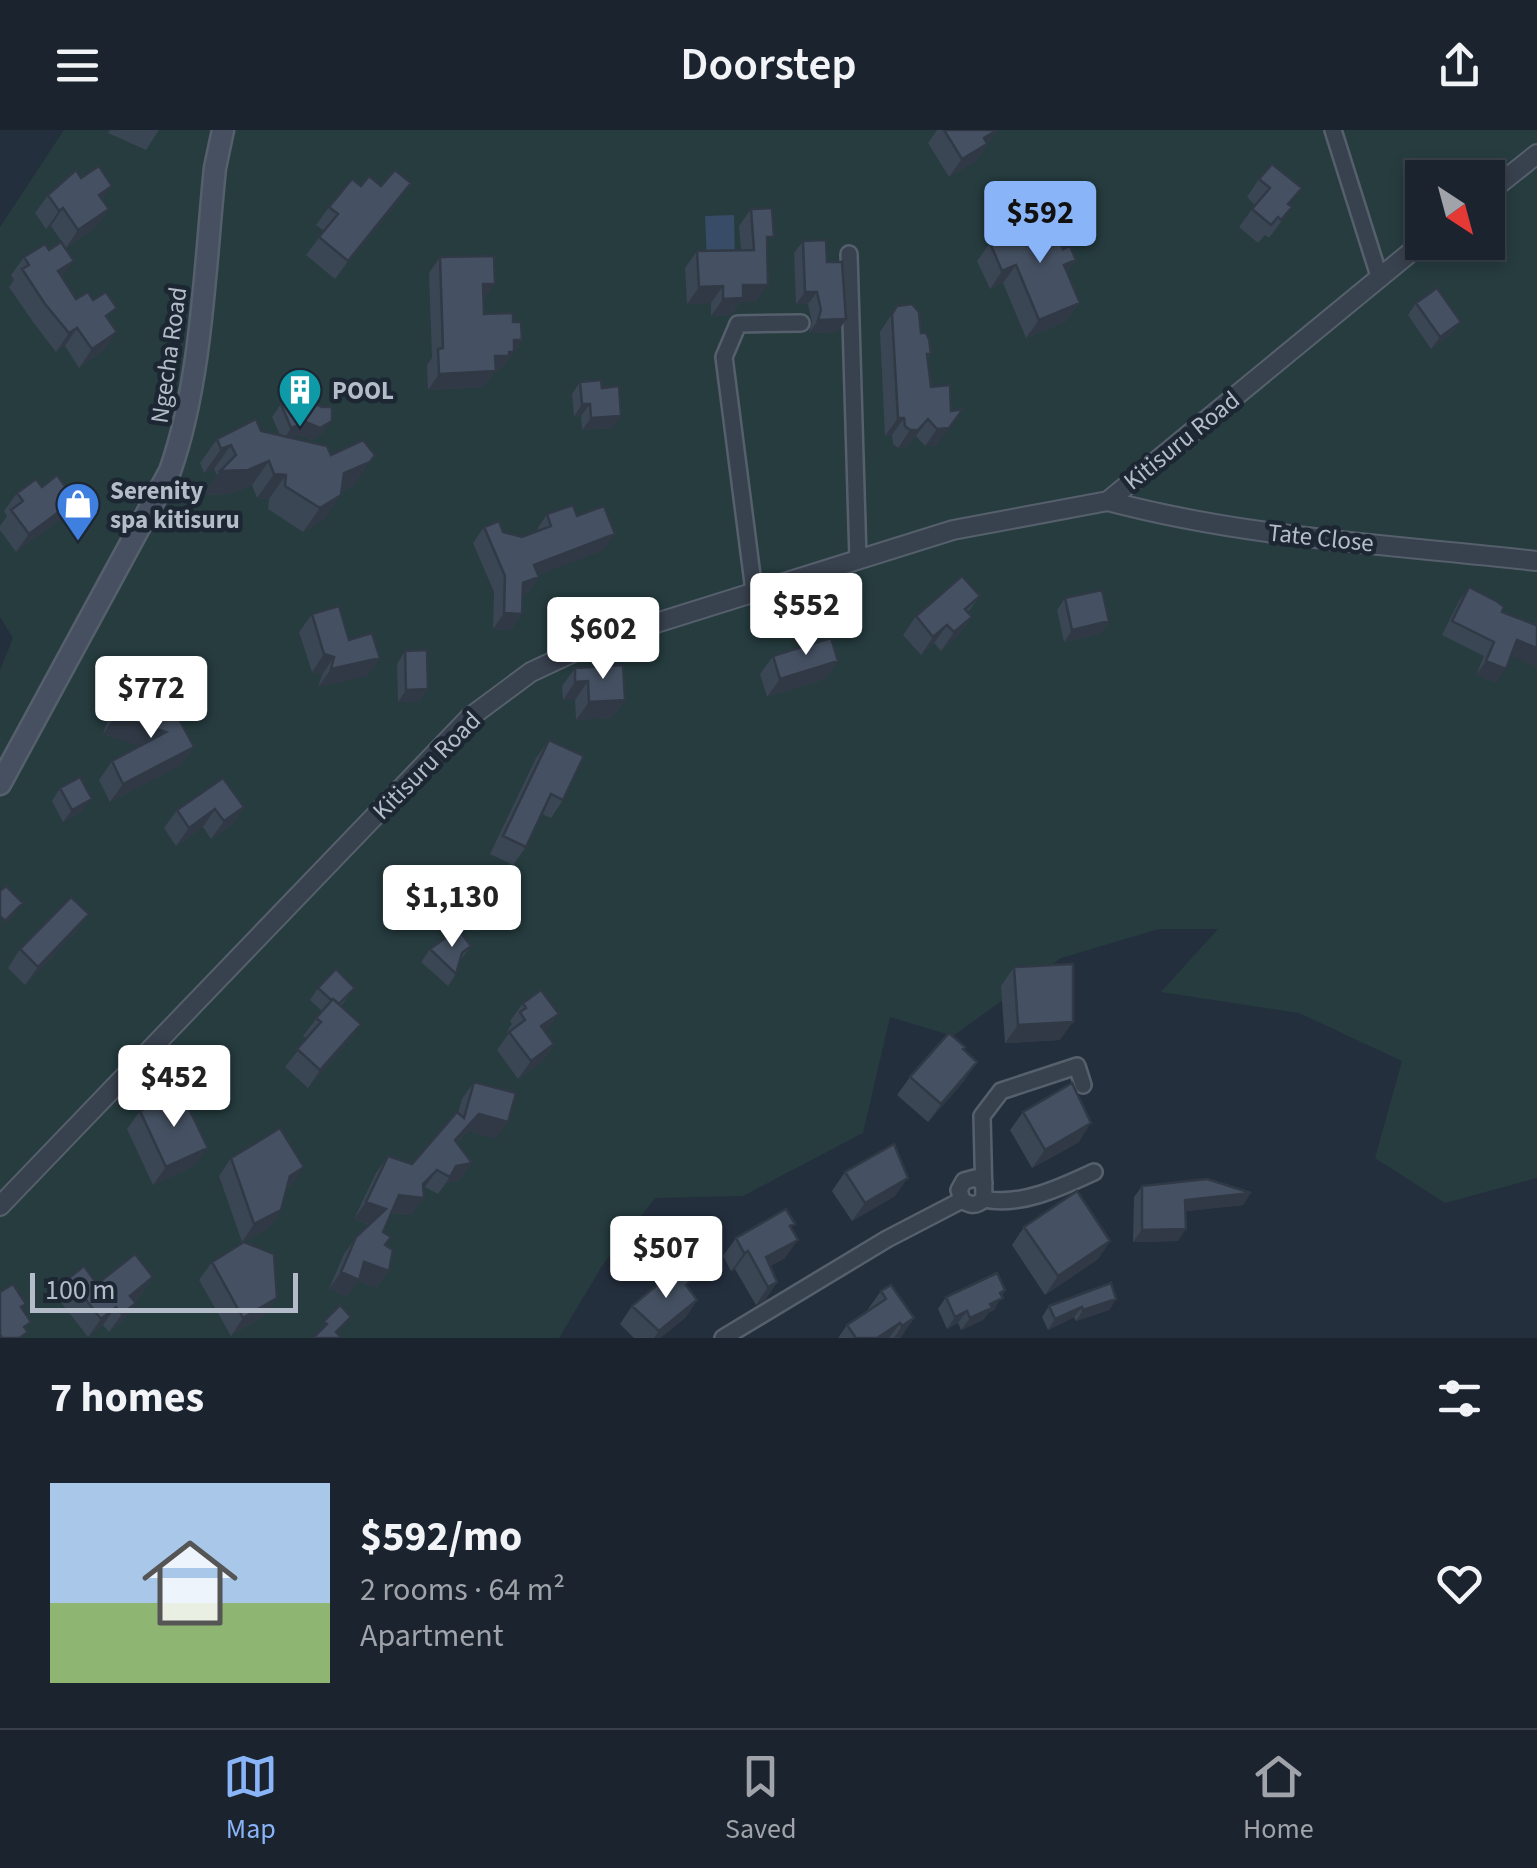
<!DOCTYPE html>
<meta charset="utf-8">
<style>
:root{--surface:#1b232e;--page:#282f3a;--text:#f1f3f6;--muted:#a0a4aa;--line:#39404a;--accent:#8ab4f8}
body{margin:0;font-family:"Source Sans 3",sans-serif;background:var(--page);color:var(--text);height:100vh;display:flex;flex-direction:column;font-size:38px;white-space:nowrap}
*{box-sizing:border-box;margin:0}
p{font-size:32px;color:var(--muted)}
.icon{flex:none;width:55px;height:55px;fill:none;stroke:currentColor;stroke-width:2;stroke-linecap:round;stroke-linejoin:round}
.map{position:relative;height:1208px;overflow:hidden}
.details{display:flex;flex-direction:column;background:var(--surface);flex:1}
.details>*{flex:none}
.needle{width:65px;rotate:144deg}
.buttons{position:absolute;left:1405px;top:30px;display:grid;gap:20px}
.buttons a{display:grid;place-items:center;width:100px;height:100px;border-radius:0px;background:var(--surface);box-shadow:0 5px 15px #0003,0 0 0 2px var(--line);font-size:50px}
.scale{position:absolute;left:30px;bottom:25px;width:268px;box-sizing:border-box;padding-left:10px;border:5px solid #b4bcc9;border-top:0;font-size:28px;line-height:35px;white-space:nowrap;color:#b4bcc9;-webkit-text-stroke:8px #1d2633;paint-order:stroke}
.price{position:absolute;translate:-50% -85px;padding:0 22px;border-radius:10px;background:#fff;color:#222;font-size:32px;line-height:65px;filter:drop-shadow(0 2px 5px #0008)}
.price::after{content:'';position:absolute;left:50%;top:60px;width:30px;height:22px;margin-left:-15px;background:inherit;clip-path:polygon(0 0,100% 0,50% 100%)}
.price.current{background:var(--accent);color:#111}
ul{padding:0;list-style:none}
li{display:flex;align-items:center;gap:30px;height:250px;padding:0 50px}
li+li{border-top:2px solid var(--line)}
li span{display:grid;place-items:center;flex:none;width:280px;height:200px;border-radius:0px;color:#555}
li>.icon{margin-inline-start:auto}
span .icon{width:120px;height:120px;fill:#fffc;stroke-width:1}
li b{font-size:42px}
h2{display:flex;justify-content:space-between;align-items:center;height:120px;padding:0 50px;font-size:42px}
header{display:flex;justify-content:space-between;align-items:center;height:130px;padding:0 50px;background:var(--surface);font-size:45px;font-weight:600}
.menu{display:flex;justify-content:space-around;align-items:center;height:140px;border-top:2px solid var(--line);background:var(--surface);font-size:28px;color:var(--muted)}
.menu a{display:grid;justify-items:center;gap:5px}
.menu .current{color:var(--accent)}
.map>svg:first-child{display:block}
.green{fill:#263c3f;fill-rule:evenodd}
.water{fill:#394c67}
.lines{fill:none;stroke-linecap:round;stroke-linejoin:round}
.minor-casing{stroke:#565f6c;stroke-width:20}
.tertiary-casing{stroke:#565f6c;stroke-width:22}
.secondary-casing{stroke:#565f6c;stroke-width:25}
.minor{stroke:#38414e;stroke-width:15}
.tertiary{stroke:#38414e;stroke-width:18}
.secondary{stroke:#465061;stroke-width:20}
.wall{fill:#3b4654}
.shaded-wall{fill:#303945}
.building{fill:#455162;stroke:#303945;stroke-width:2.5}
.labels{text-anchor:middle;stroke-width:9;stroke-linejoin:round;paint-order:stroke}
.street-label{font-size:25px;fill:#b4bcc9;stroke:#1d2633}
.poi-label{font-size:25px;font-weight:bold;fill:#b4bcc9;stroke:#1d2633;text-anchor:start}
</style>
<header><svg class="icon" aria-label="menu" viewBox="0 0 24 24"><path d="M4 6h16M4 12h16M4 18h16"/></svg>Doorstep<svg class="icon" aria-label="share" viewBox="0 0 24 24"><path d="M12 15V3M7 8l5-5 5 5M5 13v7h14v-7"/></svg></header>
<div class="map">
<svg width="1537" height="1208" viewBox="0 0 1537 1208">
<rect width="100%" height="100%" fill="#242f3e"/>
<path class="green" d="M64,0h1473v1048l-92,25 -70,-45 27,-97 -103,-48 -138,-21 57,-63h-59l-98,29 -108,78 -63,-19 -27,116 -120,63 -88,2 -53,68 -43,72h-559v-668l13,-32 -13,-21v-390zM1422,48h66v64h-66z"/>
<path class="water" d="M734,85l1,46 -28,1 -2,-46z"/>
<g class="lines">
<defs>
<path id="minor" d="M1333,0l46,146
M849,124l9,305
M754,461l-30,-234 14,-33 63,-1
M984,1053l-9,-5 -11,3 -5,9 3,10c9,6 14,6 22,-1l-2,-83 19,-25 76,-25 6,19
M984,1069c36,8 78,-12 110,-27
M723,1208l164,-99 75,-39"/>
<path id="tertiary" d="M1488,63l49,-39
M1108,371c139,37 286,44 429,60
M0,1076l469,-488 62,-46 47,-22 43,-16 332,-104 155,-29 315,-259"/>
<path id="secondary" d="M0,654l170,-313c32,-90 35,-207 45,-303l8,-38"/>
</defs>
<use href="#minor" class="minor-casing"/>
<use href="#tertiary" class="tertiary-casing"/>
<use href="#secondary" class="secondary-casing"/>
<use href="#minor" class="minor"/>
<use href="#tertiary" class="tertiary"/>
<use href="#secondary" class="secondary"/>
</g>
<path class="wall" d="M110,0h49l-13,20 -38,-17z
M937,0h61l-23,32 -26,15 -21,-34z
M81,48l21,22 -6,28 -30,20 -15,-22 -5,3 -11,-16 13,-18z
M1259,49l33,28 -23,31 -4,-3 -7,8 -19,-16 16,-22 -8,-8z
M361,56l38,15 -64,78 -29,-24 18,-24 -8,-6 13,-18z
M751,79l16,37 -11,56h-16l-9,13 -20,1v-13l-24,1 -2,-36 12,-17 44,-1 -2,-24z
M1048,81l21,8 -5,7 -10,3 9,20 13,11 -9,12v49l-41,17 -23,-55 -13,6 -13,-28 13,-18 54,-25z
M803,111l24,21 11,70 -29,1 3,-11 -4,-18h-12l-2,-51z
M24,127l38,20 14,22 33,21 -4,30 -26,18 -14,-22 -9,6 -23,-30 -24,-35 5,-7 -3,-5z
M440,127l43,43 1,14 29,8 9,18 -19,28h-3l-3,4h-2l-11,15 -56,3 -1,-25 5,-7 -3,-85z
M1416,173l36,31 -21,15 -23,-34z
M897,176l24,27 10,21 -4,5 4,28 19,-2 -13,61h-12l-9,-10 -11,12h-7l-5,-4 -1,-9 -7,1 -5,-104z
M580,252l22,6 11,40 -31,2 -1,-14 -7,1 -2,-23z
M281,274l42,29 -12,7 -13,-5 -8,3 41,17 23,31 -12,5 -17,28 -22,13 -35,-23 1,-10 -12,-1 -5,-13 -21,9 -28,1 14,-20 -3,-6 -10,4 -4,-10 17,-24 63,-4 -8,-18z
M42,357l20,31 -46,34 -16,-22v-4l7,-10 -3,-5 13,-18z
M547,384l30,2 27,34 -66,25 1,2 -11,16 -5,2 -1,19 -11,16 -18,-1 1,-37 -21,-49 11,-16 38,10 14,-6z
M1469,457l33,25 32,12 3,-4v47l-26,-11 -15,27 -20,-8 8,-19 -42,-21 17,-34z
M980,466l-12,16 4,5 -13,18 -18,16 -7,-8 -13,12 -18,-20 13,-19z
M1065,468l44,23 -9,13 -36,8 -7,-32z
M312,484l37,26 31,18 -13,18 -49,11 4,-12 -10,-3 -13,-40z
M405,521l23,38 -9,13h-21l-1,-38z
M773,526l65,5 -13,18 -58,18 -7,-23z
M575,538l50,32 -13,18 -36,2 -1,-20h-12l-1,-14z
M122,568l72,49 -13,18 -71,37 -11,-22 13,-19 28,-15 -37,-12 6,-18z
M549,610l14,60 -12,18 -9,-4 -16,33 -13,18 -23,-11 46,-96z
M60,658l23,23 -20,11 -11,-21z
M244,677l-13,19 -20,13 -8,-12 -27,19 -12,-18 13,-18z
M463,770l34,7 -22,24 -20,-18z
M89,784l-13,18 -51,53 -17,-17 12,-19z
M471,816l-11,15 -4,13 -8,12 -27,-24 9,-13z
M1014,837l46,73 -55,3 -4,-57z
M318,858h37l-14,18 20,18 -13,18 -40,46 -23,-21 22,-28 -4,-3 19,-25 -12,-11z
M523,873l31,41 -12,18 -24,17 -21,-29 12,-17 -2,-2 5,-7 -2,-3z
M963,919l2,31 -37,42 -31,-27 13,-18z
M474,952l22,57 -28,-8 -11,12 15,20 -12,17 -14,3 -8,11 -13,-7 -13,28 -21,-2 -8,19 2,13 -8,43 -19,-7 -11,16 -18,-8 15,-35 12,-17 14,-12 -16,-6 22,-46 12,-17 24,8 46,-51 4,-14z
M140,981l55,55 -42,19 -26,-56z
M1023,982l56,30 -47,26 -22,-38z
M231,1028l61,27 -5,3 -6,22 -12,18 -27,14 -23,-66z
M845,1042l50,24 -43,25 -20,-30z
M1142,1056l101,19 -57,6 -8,30 -45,1 1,-45z
M1024,1097l86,14 -12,18 -53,36 -33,-50z
M792,1098l-7,30 -15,8 7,16 -12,18 -9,5 -21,-36 -4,2 -8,-15 13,-18z
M212,1132l65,36 -13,18 -33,20 -32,-56z
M153,1147l-12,18 -7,6 -11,20 -14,11 -6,-7 -15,12 -32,-41 13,-18 28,6z
M686,1156l11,14 -12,18 -25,20h-26l-14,-14 12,-18z
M1005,1160l-11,20 -6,3 -5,7 -22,10 -3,-7 -11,6 -9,-20 8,-12z
M881,1161l33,27 -13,19 -2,1h-61l9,-13 22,-14 -1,-2z
M1116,1169l-7,11 -33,11 -2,-4 -26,13 -6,-13 7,-11z"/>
<path class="shaded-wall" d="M998,0l-23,32 -26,15 13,-18 22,-21z
M411,53l-12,18 -64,78 13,-18z
M112,56l-13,18v-9z
M63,78l-12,18 -5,3 13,-18z
M109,79l-13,19 -30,20 12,-18z
M1069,89l-5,7 -16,5 4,-6z
M1076,130l-13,18 1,-13z
M74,131l-13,18 -3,-8z
M1016,135l-13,18 -13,6 12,-18z
M483,154h12l-11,16z
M743,155h25l-12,17h-16l-9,13 -20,1 12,-17z
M723,156l-12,17 -24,1 12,-17z
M805,162h12l-9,12h-12z
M1080,173l-13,18 -41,17 13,-18z
M846,189l-8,13 -29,1 9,-13z
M1461,192l-9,12 -21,15 9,-12z
M77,198l-12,18 -9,6 13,-19z
M117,202l-12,18 -26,18 13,-19z
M514,210h8l-19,28h-3l-3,4h-2l-11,15 -56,3 11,-16 56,-18z
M582,274h8l-9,12 -7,1z
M621,286l-8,12 -31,2 9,-12z
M898,288h6l-12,17 -7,1z
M928,289l-12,17 -11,12h-7l12,-18z
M332,291l-9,12 -12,7 -13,-5 -15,6 8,-13 15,-6z
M951,297l-14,19h-12l12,-17z
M231,315l-17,24 -10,4 17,-24z
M269,331l-17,24 -21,9 -28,1 17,-24z
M370,332l-16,24 -27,11 17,-24z
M274,344l12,1 -17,24 -12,-1z
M341,365l-16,24 -22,13 17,-24z
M75,370l-13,18 -46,34 13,-18z
M615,404l-11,16 -81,31 11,-16z
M539,447l-11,16 -16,6 11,-16z
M504,483l18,1 -11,16 -18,-1z
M972,487l-13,18 -18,16 13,-19z
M1109,491l-9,13 -36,8 8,-12z
M947,495l-13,18 -13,12 12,-18z
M1517,510l20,8v19l-30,-12z
M324,524l10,3 -12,18 -10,-3z
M380,528l-13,18 -49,11 13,-18z
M838,531l-13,18 -58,18 13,-18z
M1486,531l20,8 -10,14 -20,-8z
M588,551l-13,19h-12l12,-18z
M428,559l-9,13h-21l8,-12z
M625,570l-13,18 -36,2 13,-18z
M116,586l50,16 -13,19 -50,-17z
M194,617l-13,18 -71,37 13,-18z
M92,669l-9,12 -20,11 9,-12z
M244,677l-13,19 -20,13 13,-18z
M215,679l-12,18 -27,19 13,-18z
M506,765l-9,12 -22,24 8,-12z
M23,773l-9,13 -14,13 5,-8z
M89,784l-13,18 -51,53 13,-18z
M559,884l-13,18 -5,-6z
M1073,892l-13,18 -55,3 13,-18z
M361,894l-13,18 -40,46 12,-18z
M554,914l-12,18 -24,17 13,-18z
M977,932l-12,18 -37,42 13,-18z
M479,984l29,8 -12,17 -28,-8 -25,26 12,-17z
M1091,993l-12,19 -47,26 13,-18z
M208,1018l-13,18 -42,19 13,-18z
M472,1033l-12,17 -14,3 10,-17z
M304,1037l-12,18 -15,9 13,-18z
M437,1040l-12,17 -10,10 9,1 -12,17 -24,-3 11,-17 24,-11z
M908,1048l-13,18 -43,25 13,-18z
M1251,1063l-8,12 -66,7 8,-12z
M366,1072l20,7 -11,17 -21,-7z
M281,1080l-12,18 -27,14 12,-18z
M1186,1099l-8,12 -45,1 9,-12z
M798,1110l-13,18 -25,14 6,-15z
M1110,1111l-12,18 -53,36 13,-19z
M748,1121l-13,18 -4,2 13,-18z
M364,1132l25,9 -12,17 -19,-7 -11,16 -18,-8 12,-17z
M153,1147l-12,18 -24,19 13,-18z
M777,1152l-12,18 -9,5 12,-18z
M1005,1160l-11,20 -6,3 -5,7 -22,10 9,-12 30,-25z
M277,1168l-13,18 -33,20 12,-18z
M1116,1169l-7,11 -33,11 7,-11z
M697,1170l-12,18 -25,20h-6l5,-7z
M136,1173l-13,18 -14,11 13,-18z
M116,1177l-13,18 -15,12 13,-18z
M1082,1177l-8,10 -26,13 7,-11z
M967,1181l-9,12 -11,6 8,-12z
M914,1188l-13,19 -7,1 8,-12z
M900,1193l-11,15h-12z"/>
<path class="building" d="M944,0h53l-13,8 3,6 -25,15z
M1272,34l30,24 -14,16 4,3 -11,13 -3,-3 -7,8 -19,-16 18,-21 -11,-9z
M99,36l13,20 -13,9 10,14 -31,21 -15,-22 -4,3 -11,-16 28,-25 5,8z
M395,40l16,13 -63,78 -29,-24 19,-23 -9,-7 23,-28 9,7 8,-10 12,10z
M1064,76l5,13 -17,6 -4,-14z
M772,78l2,29h-7l1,48h-25v13l-20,1v-13l-24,1 -2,-36 57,-1 -3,-41z
M1048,86l15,33 7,-3 6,14 -12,5 16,38 -41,17 -23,-55 -14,6 -12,-28z
M826,110l1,22h15l4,57 -28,1 3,-10 -4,-18h-12l-2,-51z
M61,112l13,19 -16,10 18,28 12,-7 5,8 13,-8 11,16 -11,8 11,16 -25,17 -15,-21 -8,5 -24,-29 -23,-35 7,-4 -5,-8 21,-13 4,6z
M494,126l1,28h-12l1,30 29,-1v9h8l1,18h-8v12h-5v4h-14l1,15 -57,3 -1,-25 5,-1 -3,-91z
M1437,158l24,34 -21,15 -24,-34z
M912,174l7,8 2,21h5l3,6 2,15h-4l4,33 19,-2 1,26 12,-2 -14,19 -12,1 -9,-10 -10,11h-8l-5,-4 -1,-8h-6l-6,-104 5,-8z
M601,250l1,8 17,-2 2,30 -30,2 -1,-14h-8l-2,-22z
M299,267l23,10h10v14l-12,7 -14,-6 -15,6 -10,-24z
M256,289l5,12 66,15 4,9 32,-15 12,15 -5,7 -26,11 -3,22 -21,13 -35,-22 1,-11 -12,-1 -5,-13 -21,9 -28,1 16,-16 -5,-10 -10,4 -4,-10z
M57,345l18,25 -46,34 -18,-24 12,-9 -6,-8 19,-14 6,8z
M573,375l4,11 27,-10 11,28 -81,31 5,12 -16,6 -1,31 -18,-1 1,-37 -21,-49 15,-6 4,11 19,5 29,-11 -4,-12z
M962,446l18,20 -15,13 7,8 -18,15 -7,-7 -14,12 -17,-21z
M1469,457l29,15 6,5 -2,5 34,13 1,-3v26l-20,-8 -11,29 -20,-8 8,-19 -42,-21z
M1102,460l7,31 -37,9 -7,-32z
M339,476l10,34 23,-7 8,25 -49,11 3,-12 -10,-3 -12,-40z
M831,508l7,23 -58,18 -7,-23z
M427,520l1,39 -22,1 -1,-39z
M623,535l2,35 -36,2 -1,-21 -13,1v-14z
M122,568l56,19 16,30 -71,37 -11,-23 54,-29 -50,-16z
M549,610l35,16 -21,44 -12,-6 -25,53 -23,-11z
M80,647l12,22 -20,11 -12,-22z
M223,648l21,29 -20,14 -9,-12 -26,19 -12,-18z
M486,746l20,19 -23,24 -20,-19z
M6,756l17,17 -18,18 -5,-5v-25z
M71,767l18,17 -51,53 -18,-18z
M458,799l13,17 -9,7 -6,21 -26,-25z
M1073,834v58l-55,3 -4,-58z
M336,839l19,19 -16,16 -6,-5 -2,1 -13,-12z
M541,860l18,24 -18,12 13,18 -23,17 -22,-29 16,-12 -5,-8 6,-4 -3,-5z
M333,869l28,25 -41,46 -23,-21 24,-27 -5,-4z
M949,903l16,14 -2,2 14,13 -36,42 -31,-27z
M474,952l42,11 -8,29 -29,-8 -24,26 17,23 -16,3 -6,11 -13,-7 -14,14 1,14 -25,-3 -16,37 8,5 -6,8 8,5 -4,21 -25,-9 -5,18 -18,-8 15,-35 30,-28 -20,-7 22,-46 24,8 45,-52 7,6z
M1072,953l19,40 -46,27 -22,-38z
M181,962l27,56 -42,19 -26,-56z
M280,998l24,39 -14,9 -9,34 -27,14 -23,-66z
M894,1014l14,34 -43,25 -20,-31z
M1207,1049l44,14 -66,7 1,29 -44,1v-44z
M1077,1061l33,50 -52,35 -34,-49z
M786,1079l9,15 -5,2 8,14 -32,17 11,25 -9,5 -20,-36 -4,2 -8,-15z
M244,1112l30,12 3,44 -34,20 -31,-56z
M135,1124l18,23 -23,19 6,7 -14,11 -6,-7 -15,12 -32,-41 15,-12 13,18z
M678,1138l12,14 -4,3 11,15 -38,31 -27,-25z
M997,1143l8,17 -5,3 3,5 -13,6 2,4 -22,10 -3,-7 -12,6 -9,-20z
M1111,1153l5,16 -33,11 -1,-3 -27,12 -6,-13z
M13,1154l13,20 -5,3 10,15 -7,5 4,5 -9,6h-17l-2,-4v-42z
M891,1155l23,33 -12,8 -2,-3 -23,15h-21l-9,-13 39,-26 -5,-8z
M340,1175l11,12 -15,15 6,6h-29l14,-14 -3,-3z"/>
<defs>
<symbol id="building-pin" viewBox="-11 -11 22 30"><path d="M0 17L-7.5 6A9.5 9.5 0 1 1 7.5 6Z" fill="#0f9aa8" stroke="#1d2633"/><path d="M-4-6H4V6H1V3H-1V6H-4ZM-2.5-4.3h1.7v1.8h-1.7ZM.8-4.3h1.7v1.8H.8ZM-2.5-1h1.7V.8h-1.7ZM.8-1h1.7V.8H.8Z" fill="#fff"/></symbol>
<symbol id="shop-pin" viewBox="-11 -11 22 30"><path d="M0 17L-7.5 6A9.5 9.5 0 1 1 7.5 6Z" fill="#3f7fe0" stroke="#1d2633"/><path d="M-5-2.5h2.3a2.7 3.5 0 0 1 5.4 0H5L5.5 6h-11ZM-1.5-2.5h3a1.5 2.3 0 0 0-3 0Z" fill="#fff"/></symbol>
</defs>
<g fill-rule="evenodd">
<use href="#building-pin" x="275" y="235" width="50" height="68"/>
<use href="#shop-pin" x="53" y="349" width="50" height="68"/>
</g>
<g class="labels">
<g class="street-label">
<text transform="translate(168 225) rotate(-82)" y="9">Ngecha Road</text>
<text transform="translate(1181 310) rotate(-39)" y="9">Kitisuru Road</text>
<text transform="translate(1321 407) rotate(6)" y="9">Tate Close</text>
<text transform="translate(426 635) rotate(-45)" y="9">Kitisuru Road</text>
</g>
<g class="poi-label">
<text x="332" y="269">POOL</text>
<text x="110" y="369">Serenity<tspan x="110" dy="29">spa kitisuru</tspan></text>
</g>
</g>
</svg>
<div class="buttons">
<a><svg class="needle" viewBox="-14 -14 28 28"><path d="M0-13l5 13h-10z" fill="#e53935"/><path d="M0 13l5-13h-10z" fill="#a0a4aa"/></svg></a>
</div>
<div class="scale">100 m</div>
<b class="price current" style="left:1040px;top:136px">$592</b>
<b class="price" style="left:806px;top:528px">$552</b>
<b class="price" style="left:603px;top:552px">$602</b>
<b class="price" style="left:151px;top:611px">$772</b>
<b class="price" style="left:452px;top:820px">$1,130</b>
<b class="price" style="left:174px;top:1000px">$452</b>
<b class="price" style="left:666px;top:1171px">$507</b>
</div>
<section class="details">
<h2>7 homes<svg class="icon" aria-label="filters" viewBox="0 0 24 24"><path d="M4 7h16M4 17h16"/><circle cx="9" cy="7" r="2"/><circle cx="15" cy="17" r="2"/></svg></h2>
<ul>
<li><span style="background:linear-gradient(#a9c7e8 60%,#8fb573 0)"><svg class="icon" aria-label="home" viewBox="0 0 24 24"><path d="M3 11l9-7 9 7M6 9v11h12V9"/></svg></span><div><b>$592/mo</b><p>2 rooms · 64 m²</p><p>Apartment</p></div><svg class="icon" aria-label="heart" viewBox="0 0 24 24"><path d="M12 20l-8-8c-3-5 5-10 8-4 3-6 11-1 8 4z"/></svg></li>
</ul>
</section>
<nav class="menu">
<a class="current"><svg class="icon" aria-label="map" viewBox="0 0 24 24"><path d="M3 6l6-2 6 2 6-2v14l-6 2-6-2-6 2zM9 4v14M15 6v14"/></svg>Map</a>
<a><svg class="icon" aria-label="saved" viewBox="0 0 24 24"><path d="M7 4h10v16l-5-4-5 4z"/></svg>Saved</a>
<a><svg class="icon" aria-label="home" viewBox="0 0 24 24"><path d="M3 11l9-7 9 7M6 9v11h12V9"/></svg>Home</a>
</nav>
